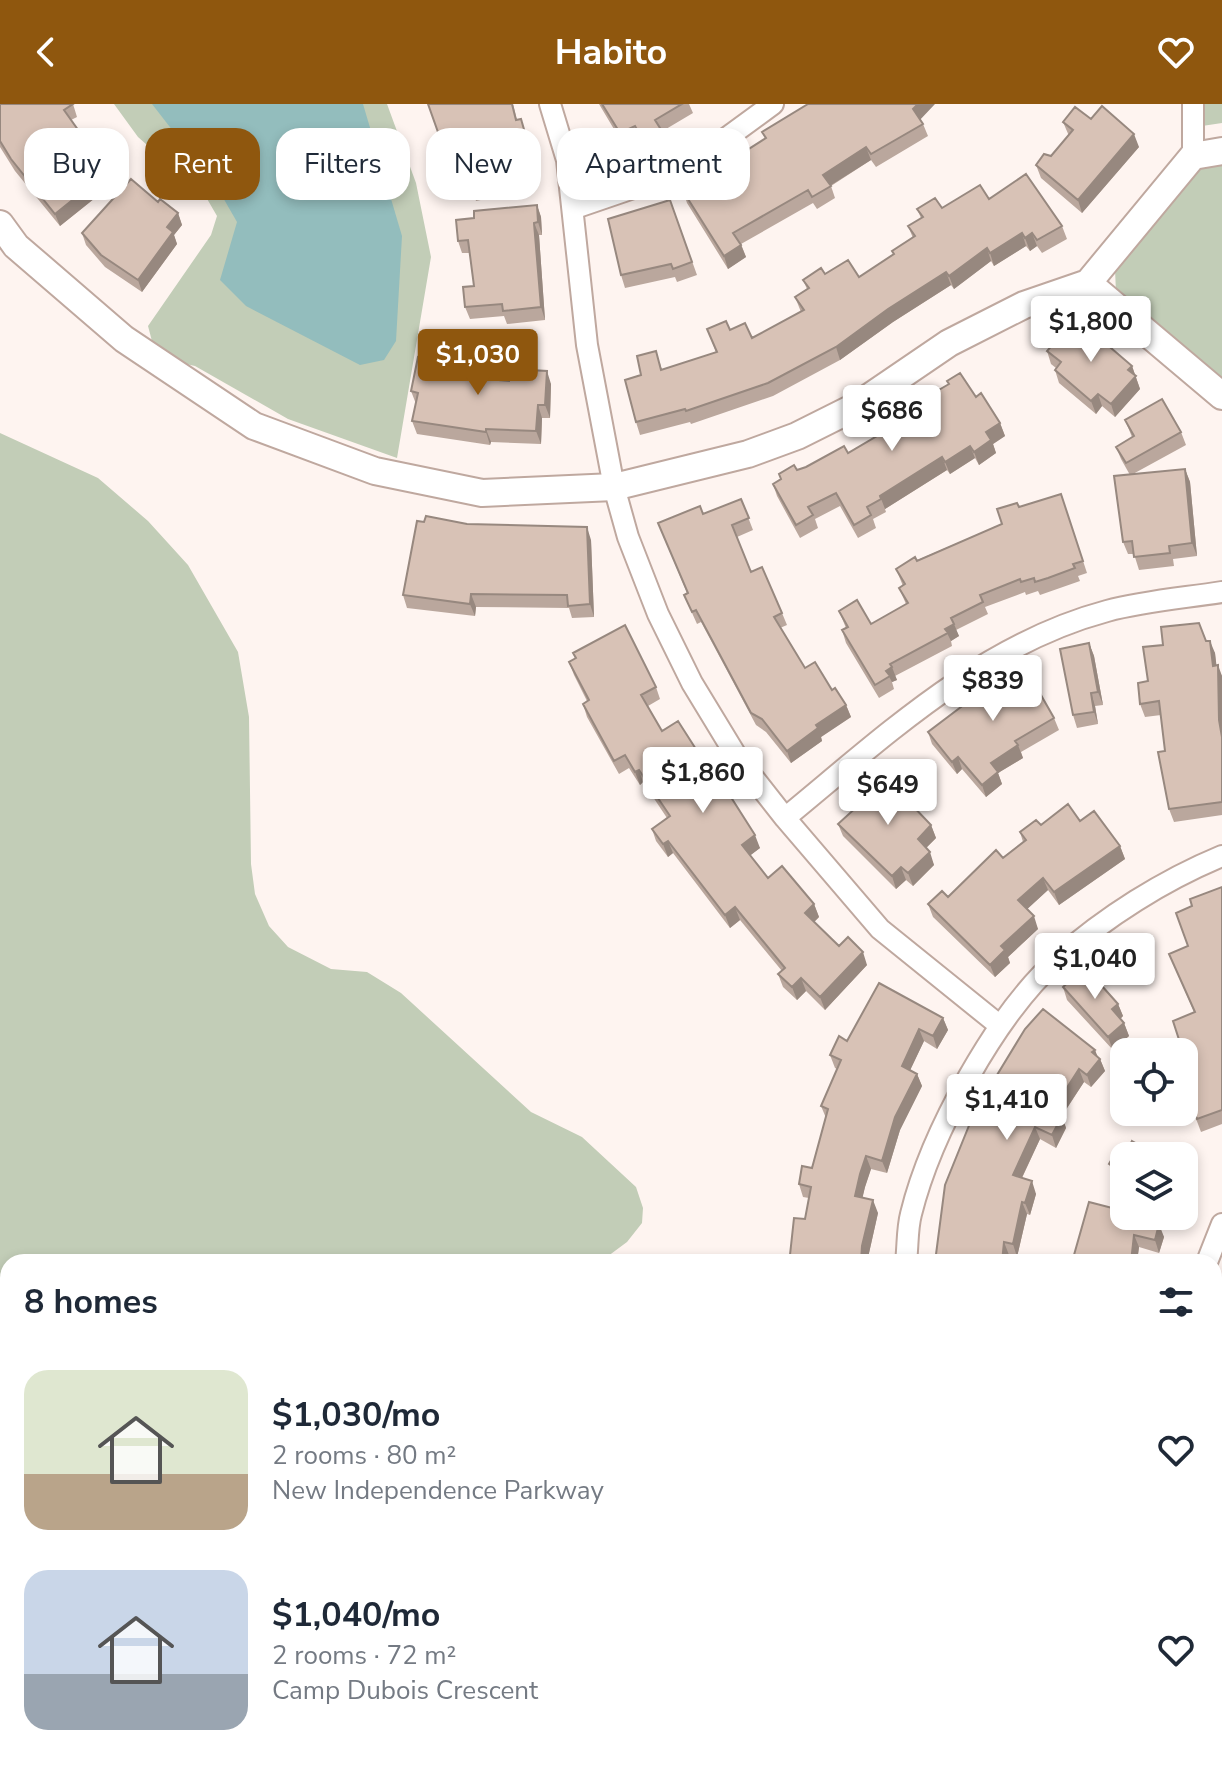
<!DOCTYPE html>
<meta charset="utf-8">
<style>
:root{--surface:#fff;--page:#f6f6f7;--text:#1f2937;--muted:#747a83;--accent:#8f570e}
body{margin:0;font-family:"Nunito Sans",sans-serif;background:var(--page);color:var(--text);height:100vh;display:flex;flex-direction:column;font-size:30px;white-space:nowrap}
*{box-sizing:border-box;margin:0}
p{font-size:26px;color:var(--muted)}
.icon{flex:none;width:44px;height:44px;fill:none;stroke:currentColor;stroke-width:2;stroke-linecap:round;stroke-linejoin:round}
.map{position:relative;flex:1;overflow:hidden}
.drawer{position:absolute;left:0px;top:1150px;width:1222px;height:512px;display:flex;flex-direction:column;background:var(--surface);border-radius:24px 24px 0 0;box-shadow:0 4px 12px #0003}
.drawer>*{flex:none}
.hud{position:absolute;left:24px;top:24px;width:800px;height:72px;display:flex;gap:16px}
.buttons{position:absolute;left:1110px;top:934px;display:grid;gap:16px}
.buttons a{display:grid;place-items:center;width:88px;height:88px;border-radius:16px;background:var(--surface);box-shadow:0 4px 12px #0003;font-size:40px}
.price{position:absolute;translate:-50% -68px;padding:0 18px;border-radius:8px;background:#fff;color:#222;font-size:26px;line-height:52px;filter:drop-shadow(0 2px 4px #0008)}
.price::after{content:'';position:absolute;left:50%;top:48px;width:24px;height:18px;margin-left:-12px;background:inherit;clip-path:polygon(0 0,100% 0,50% 100%)}
.price.on{background:var(--accent);color:#fff}
ul{padding:0;list-style:none}
li{display:flex;align-items:center;gap:24px;height:200px;padding:0 24px}
li span{display:grid;place-items:center;flex:none;width:224px;height:160px;border-radius:24px;color:#555}
li>.icon{margin-inline-start:auto}
span .icon{width:96px;height:96px;fill:#fffc;stroke-width:1}
li b{font-size:34px}
h2{display:flex;justify-content:space-between;align-items:center;height:96px;padding:0 24px;font-size:34px}
.tag{padding:0 28px;border-radius:24px;background:var(--surface);box-shadow:0 4px 12px #0003;font-size:28px;line-height:72px}
.tag.on{background:var(--accent);color:#fff}
header{display:flex;justify-content:space-between;align-items:center;height:104px;padding:0 24px;background:var(--accent);color:#fff;font-size:36px;font-weight:700}
.map>svg:first-child{display:block}
.green{fill:#c2cdb7}
.water{fill:#93bdbd}
.lines{fill:none;stroke-linecap:round;stroke-linejoin:round}
.minor-casing{stroke:#bfa89f;stroke-width:24}
.tertiary-casing{stroke:#bfa89f;stroke-width:30}
.minor{stroke:#fff;stroke-width:20}
.tertiary{stroke:#fff;stroke-width:26}
.wall{fill:#baa79d}
.shaded-wall{fill:#97887f}
.building{fill:#d8c2b6;stroke:#97887f;stroke-width:2}
</style>
<header><svg class="icon" aria-label="back" viewBox="0 0 24 24"><path d="M15 5l-7 7 7 7"/></svg>Habito<svg class="icon" aria-label="heart" viewBox="0 0 24 24"><path d="M12 20l-8-8c-3-5 5-10 8-4 3-6 11-1 8 4z"/></svg></header>
<div class="map">
<svg width="1222" height="1662" viewBox="0 0 1222 1662">
<rect width="100%" height="100%" fill="#fef4f0"/>
<path class="green" d="M114,0h273l29,79 15,74 -34,201 -109,-39 -93,-53 -18,-4 -24,-17 -5,-19 63,-91 6,-19 -11,-19 -68,-60z
M1199,0h23v19l-20,3z
M1222,57v224l-106,-92 -1,-24 83,-100 8,-6z
M0,329l98,45 50,43 40,44 50,87 11,65 2,147 4,30 14,32 19,21 43,22 36,3 34,21 130,119 51,25 54,50 7,21 -1,15 -15,19 -27,20h-592v496h767l4,8h-779z"/>
<path class="water" d="M152,0h211l39,132 -6,105 -12,19 -24,5 -114,-59 -26,-26 17,-58 -19,-33z"/>
<g class="lines">
<defs>
<path id="minor" d="M550,0l17,56 20,185 27,142 14,50 30,77 34,69 45,74 48,61 95,111 119,96
M1193,52v-52
M575,104l105,-36 93,-68
M785,714c99,-81 195,-173 322,-207 37,-10 77,-13 115,-19
M906,1158c2,-16 1,-33 5,-48 20,-81 85,-200 147,-255 47,-42 106,-79 164,-103
M1207,1158l15,-38
M1214,1312l8,14
M1125,1654l9,8"/>
<path id="tertiary" d="M1222,47l-29,5 -105,127 134,113
M0,120l16,22 108,93 130,87 121,45 107,22 132,-6 134,-33 49,-18 58,-29 94,-64 75,-38 64,-22"/>
</defs>
<use href="#minor" class="minor-casing"/>
<use href="#tertiary" class="tertiary-casing"/>
<use href="#minor" class="minor"/>
<use href="#tertiary" class="tertiary"/>
</g>
<path class="wall" d="M0,0h73l4,13 -6,3 20,28 28,22h-1l2,8 -60,48 -45,-55 -15,-24z
M428,0h85l4,16 9,12 4,14 -5,2 8,41 -57,12 -2,-7 -7,2 -5,-13 -5,-24 -8,2z
M599,0h90l4,9 -32,19 3,9 -17,10 -8,-12 -15,7z
M920,15l3,5 5,12 -52,31 -5,-7 -40,26 4,12 -18,11 -4,-6 -72,41 5,13 -18,12 -41,-66 -4,-12 82,-52 -3,-7z
M1091,15l48,28 -57,66 -41,-35 -5,-13 15,-9 18,-20 -6,-14z
M989,95l73,27 5,13 -25,14 -5,-7 -7,5 -4,-5 -32,20 -3,-5 -37,28 -3,-4 -58,37 -53,38 -67,36 -82,28 -1,-2 -50,13 -4,-13 5,-47 19,-12 2,7 54,-18 -9,-23 23,1 22,8 49,-26 -6,-15 12,-8 -4,-9 22,-6 34,3 34,-23 -1,-3 21,-13 -5,-12 13,-8 -4,-9 25,-1z
M670,96l27,75 -20,7 -2,-5 -50,11 -4,-13z
M158,98l20,11 4,12 -8,10 3,9 -35,48 -37,-25 -19,-22 -4,-12z
M537,101l4,12 1,18h-3l6,85 -38,4 -3,-8 -34,3 -5,-12 9,-21 -4,-33h-8l-4,-12 16,-23z
M1079,225l53,37 8,23 -25,28 -13,-11 -6,8 -37,-31 -4,-13 1,-2 -5,-4 -4,-13z
M461,264l-1,8 49,5 26,-11 16,14 -1,34h-8l-1,26 -50,-2 -1,3 -73,-11 -5,-13 4,-17 -5,-13z
M976,293l24,26 5,13 -12,8 3,9 -17,12 -4,-7 -25,16 -3,-4 -62,39 1,3 -13,7 3,9 -18,10 -18,-32 -25,13 3,9 -18,10 -23,-42 -4,-12 8,-5 -2,-5 18,-4 51,-17 49,-29 -3,-8z
M1125,316l56,12 5,13 -53,29 52,-5 5,13 7,74 -24,3 1,7 -35,4 -5,-16h-6l-5,-12 7,-67 -9,-16 -5,-12 16,-10z
M1061,390l26,79 -9,3 2,5 -40,14 -2,-4 -12,4 -1,-3 -40,15 3,7 -32,16 3,6 -8,5 1,5 -57,30 2,4 -5,2 2,7 -15,9 -33,-55 -4,-13 4,-2 -7,-17 32,13 35,-20 -7,-16 4,-2 -7,-17 106,-45 17,-17z
M741,395l12,31 -16,7 14,35 31,41 5,12 -7,3 25,40 41,37 5,12 -30,20 1,4 -31,22 -25,-31 -10,-7 -55,-103 -4,2 -13,-29 3,-2 -29,-70 45,-9z
M467,420l124,16 3,77 -22,1 -3,-10 -93,-1 -1,9 -68,-8 -4,-13z
M1206,537l9,12 1,12 6,11v139l-48,7 -5,-13 -4,-58 -4,-36 -16,2 -5,-13 8,-23z
M1089,539l5,13 9,49 -8,1 3,18 -21,4 -4,-13z
M573,549l83,34 4,12 -12,7 14,25 98,117 -10,7 18,23 46,26 5,13 -5,5 25,24 28,19 -42,45 -19,-19 -9,9 -14,-13 -5,-13 4,-3 -42,-51 -10,8 -57,-75 -5,4 -12,-16 -4,-12 15,-11 -24,-36 -3,3 -11,-17 -10,6 -32,-57 -4,-13 4,-3 -13,-26 -5,-13 6,-3z
M1017,567l37,47 5,12 -38,22 2,6 -25,15 4,11 -16,13 -24,-28 -5,5 -25,-30 -4,-12z
M893,685l21,9 4,13 13,14 5,13 -10,10 8,17 -21,21 -7,-6 -10,9 -53,-53 -5,-12 20,-18 -3,-7z
M1080,717l40,25 5,13 -66,46 -11,-15 -21,19 11,20 -30,28 2,6 -15,14 -62,-60 -5,-13 20,-7 75,-55 -3,-10 21,-7z
M1222,783v237l-21,8 -15,-40 8,-3v-77l-25,-58 19,-8 4,-40z
M1063,883l55,17 5,12 -3,3 4,4 5,13 -16,14 -46,-50z
M943,914l5,12 -11,19 -13,-8 -14,29 7,4 5,12 -22,44 -13,43 -16,-4 -6,18 -3,11 16,15 -11,49h-75l-2,-7 15,-36 4,-21 -6,-1 -4,-13 13,-16 14,-50 -5,-12 16,-37 -2,-1 -5,-13 17,-14z
M1095,946l2,7 3,2 5,12 -14,16 -7,-5 -22,34 4,12 -10,20 -16,-9 -18,39 14,16 -6,21 -3,-1 -10,43 -8,-2 -1,7h-73l51,-169z
M1128,1045l-4,7v33l-6,-3 -9,-22z
M1154,1115l10,18 -5,16 -20,-6 -2,15h-65z
M967,1654h93l3,3 28,5h-115z
M1177,1654h37l8,8h-37z"/>
<path class="shaded-wall" d="M918,0h17l-17,18 -5,-13z
M1134,30l5,13 -57,66 -4,-13z
M520,31l5,13 8,41 -5,-13z
M866,43l5,13 -43,27 -5,-12z
M114,53l6,21 -60,48 -5,-12z
M537,101l4,12 1,18 -4,-13z
M178,109l4,12 -8,10 3,9 -35,48 -4,-12 29,-53z
M534,119l5,12 6,85 -4,-13z
M1022,129l4,13 -32,20 -4,-13z
M1032,129l5,13 -7,5 -5,-13z
M741,141l5,12 -18,12 -4,-13z
M987,144l4,13 -37,28 -5,-13z
M946,168l5,13 -58,37 -53,38 -4,-13 52,-38z
M457,251l4,13 -4,21 -5,-13z
M1132,262l8,23 -25,28 -4,-13 17,-34z
M547,267l4,13 -1,34 -5,-13z
M1098,290l4,12 -6,8 -5,-13z
M538,301l4,13 -1,26 -5,-13z
M1000,319l5,13 -12,8 3,9 -17,12 -5,-13 12,-20z
M486,325l5,13 -1,3 -4,-13z
M970,342l5,12 -25,16 -5,-12z
M942,353l5,13 -62,39 -5,-13z
M1185,365l5,13 7,74 -5,-13z
M587,423l4,13 3,77 -4,-13z
M471,490l5,13 -1,9 -5,-12z
M954,520l5,12 -8,5 -6,-12z
M1210,537l5,12 3,25 -5,-12z
M1089,539l5,13 9,49 -5,-13z
M1218,561l4,11v61l-3,-17z
M892,563l5,13 -5,2 -6,-11z
M1091,589l4,13 3,18 -4,-12z
M846,601l5,12 -30,20 1,4 -31,22 -4,-12 29,-26z
M1018,641l5,13 -25,15 4,11 -16,13 -4,-12 9,-22z
M958,653l4,12 -5,5 -5,-12z
M639,666l4,12 -3,3 -5,-13z
M914,694l4,12 -4,5 -5,-13z
M931,721l5,13 -14,14 -4,-13z
M755,731l5,13 -13,10 -5,-13z
M668,737l5,12 -5,4 -5,-13z
M1120,742l5,13 -66,46 -5,-13z
M930,748l4,13 -21,21 -5,-13z
M901,763l5,13 -10,9 -4,-13z
M1043,774l5,12 -25,23 -5,-13z
M814,800l5,13 -9,9 -5,-13z
M735,803l5,13 -10,8 -5,-13z
M1034,812l4,13 -30,28 2,6 -15,14 -5,-12 11,-19z
M863,848l4,13 -42,45 -5,-13z
M801,874l5,13 -9,9 -5,-13z
M1118,900l5,12 -6,6 -5,-13z
M943,914l5,12 -11,19 -4,-13z
M1124,919l5,13 -16,14 -5,-13z
M919,925l5,12 -18,38 -4,-13z
M1095,946l4,10 1,-1 5,12 -14,16 -4,-12 5,-23z
M1079,965l5,13 -27,41 -5,-12z
M917,970l5,12 -22,44 -13,43 -5,-12 13,-44z
M1062,1012l4,12 -10,20 -4,-13z
M1035,1023l5,12 -23,49 -4,-13z
M866,1052l5,13 -6,18 -5,22 -5,-13 5,-22z
M1032,1077l4,13 -6,21 -5,-12z
M873,1096l5,13 -11,49h-6l1,-16z
M1022,1098l5,12 -10,43 -4,-13z
M1154,1115l4,10 1,-5 5,13 -5,16 -4,-13 -3,-18z
M1134,1131l5,12 -2,15h-6z
M1004,1138l5,13 -1,7h-6z
M1220,1480l2,6v8l-8,9v-17z"/>
<path class="building" d="M0,0h73l-9,6 27,38 10,-8 13,17 -4,4 6,4 -61,49 -44,-55 -11,-18z
M428,0h84l4,16 5,-1 4,14 -5,2 8,41 -56,13 -1,-8 -9,2 -8,-37 -10,3z
M602,0h80l-27,16 5,8 -18,10 -7,-12 -15,7z
M808,0h110l-5,5 10,15 -52,30 -5,-7 -43,28 8,11 -19,11 -4,-7 -75,43 8,12 -17,11 -41,-65 83,-53 -4,-6z
M1102,2l32,28 -56,66 -42,-35 8,-11 7,2 22,-26 -10,-8 12,-15 16,12z
M1026,70l36,52 -25,14 -5,-7 -7,5 -3,-5 -32,20 -3,-5 -38,28 -3,-4 -58,37 -52,38 -68,36 -82,28 -1,-2 -49,13 -11,-42 16,-5 -4,-19 19,-5 5,19 56,-18 -10,-23 19,-8 4,9 15,-7 7,15 52,-28 -9,-13 14,-9 -6,-8 18,-12 4,6 23,-14 11,17 35,-23 -2,-3 23,-15 -7,-10 15,-9 -6,-8 18,-11 7,10 38,-23 9,14z
M131,75l27,23 2,-3 18,14 -11,14 6,5 -35,48 -37,-25 -19,-22z
M670,96l22,62 -19,7 -2,-5 -50,11 -13,-56z
M537,101l1,17 -4,1 7,84 -38,4 -1,-7 -37,3 -2,-20 11,-1 -6,-46 -10,1 -2,-21 18,-2v-7z
M1072,218l7,7 4,-5 49,42 -4,4 8,6 -25,28 -13,-10 -7,7 -36,-31 6,-8 -14,-11z
M437,247l20,4 -5,21 57,5 2,-22 20,2 -1,9 17,1 -2,34h-7l-2,26 -50,-2v3l-74,-11 6,-28 -7,-2 7,-34 16,3z
M960,269l16,24 5,-4 19,30 -14,9 5,8 -17,12 -4,-6 -25,16 -3,-5 -62,39 1,3 -14,8 4,8 -17,10 -18,-32 -28,14 5,8 -17,10 -23,-41 8,-5 -2,-5 15,-9 3,5 9,-3 38,-21 4,7 51,-30 -5,-7 55,-32 -2,-3z
M1162,295l19,33 -55,31 -10,-16 18,-11 -9,-16z
M1185,365l7,74 -23,3 1,7 -36,4 -2,-16 -9,1 -9,-66z
M1061,390l22,67 -10,3 2,4 -27,10 -13,4 -1,-4 -13,4 -1,-3 -40,16 3,7 -32,16 3,6 -9,5 3,4 -58,31 2,3 -6,4 4,5 -15,9 -33,-55 6,-3 -9,-16 18,-11 14,24 37,-21 -9,-15 6,-4 -9,-15 19,-12 2,4 85,-37 -5,-15 20,-6 2,4z
M741,395l8,19 -17,7 19,47 11,-5 20,46 -8,4 31,51 10,-6 17,28 3,-2 11,17 -30,20 2,3 -31,23 -25,-32 -11,-6 -55,-103 -4,2 -8,-17 4,-2 -30,-70 42,-17 3,8z
M426,412l41,8 120,3 3,77 -22,2 -1,-11 -96,-1 -1,10 -67,-9 14,-74 7,1z
M1199,519l7,18h4l3,25 5,-1 1,55 3,17v65l-53,7 -11,-57 7,-1 -6,-50 -19,3 -2,-21 10,-2 -5,-34 20,-2 -2,-18z
M625,521l31,62 -15,8 21,36 16,-10 39,61 3,-2 35,55 -13,10 26,33 14,-12 32,38 -9,9 34,33 9,-9 15,15 -43,45 -19,-19 -9,9 -14,-13 7,-6 -50,-61 -10,8 -57,-74 -5,3 -11,-15 18,-13 -31,-46 -4,2 -10,-17 -11,6 -31,-57 6,-4 -20,-38 7,-4 -3,-5z
M1089,539l9,49 -7,1 3,19 -21,3 -13,-66z
M1013,562l4,5 8,-4 29,51 -39,23 3,4 -27,18 7,9 -16,13 -24,-28 -6,5 -24,-30 70,-53 -2,-2z
M882,672l11,13 7,-6 14,15 -5,4 22,23 -13,14 12,13 -22,21 -7,-6 -9,9 -54,-52 22,-20 -5,-5z
M1068,700l12,17 14,-10 26,35 -66,46 -11,-14 -25,22 16,16 -33,30 4,4 -15,15 -62,-61 14,-13 6,6 48,-47 7,8 23,-18 -6,-8 16,-12 5,5z
M1222,783v223l-25,9 -11,-27 8,-3 -10,-33v-4h-1l-10,-31 22,-9 -26,-58 19,-8 -12,-33 16,-7 -2,-7z
M1085,863l33,37 -6,5 12,14 -16,14 -45,-50z
M879,879l64,35 -10,18 -14,-7 -17,37 15,8 -22,43 -13,44 -16,-5 -6,18 -5,22 18,4 -11,46 -1,16h-66v-7h-5l4,-37 11,1 6,-32 -12,-3 3,-18 10,2 16,-59 -7,-3 20,-46 -11,-5 9,-19 8,5z
M1043,905l52,41 -3,2 8,7 -13,16 -8,-6 -27,42 10,5 -10,19 -17,-8 -22,48 19,6 -7,22 -3,-1 -9,42 -9,-2 -2,20h-67l10,-77 38,-94 3,2 39,-64z
M1132,1037l27,15h-35v23l-11,-6 3,-5 -7,-4 11,-19 8,4z
M1089,1098l35,9v5h19l11,3 -2,3 7,2 -4,16 -21,-5 -3,27h-59z
M1214,1394l8,7v81l-2,-2 -6,6z
M1215,1572l7,7v83h-28l-8,-8h28v-81z
M976,1654h84l3,3 3,-3h17l8,8h-107z"/>
</svg>
<div class="buttons">
<a><svg class="icon" aria-label="locate" viewBox="0 0 24 24"><circle cx="12" cy="12" r="6"/><path d="M12 2v4M12 18v4M2 12h4M18 12h4"/></svg></a>
<a><svg class="icon" aria-label="layers" viewBox="0 0 24 24"><path d="M12 4l9 5-9 5-9-5zM3 14l9 5 9-5"/></svg></a>
</div>
<b class="price" style="left:1091px;top:260px">$1,800</b>
<b class="price on" style="left:478px;top:293px">$1,030</b>
<b class="price" style="left:892px;top:349px">$686</b>
<b class="price" style="left:993px;top:619px">$839</b>
<b class="price" style="left:703px;top:711px">$1,860</b>
<b class="price" style="left:888px;top:723px">$649</b>
<b class="price" style="left:1095px;top:897px">$1,040</b>
<b class="price" style="left:1007px;top:1038px">$1,410</b>
<div class="hud">
<a class="tag">Buy</a>
<a class="tag on">Rent</a>
<a class="tag">Filters</a>
<a class="tag">New</a>
<a class="tag">Apartment</a>
</div>
<section class="drawer">
<h2>8 homes<svg class="icon" aria-label="filters" viewBox="0 0 24 24"><path d="M4 7h16M4 17h16"/><circle cx="9" cy="7" r="2"/><circle cx="15" cy="17" r="2"/></svg></h2>
<ul>
<li><span style="background:linear-gradient(#dfe7d0 65%,#b9a48a 0)"><svg class="icon" aria-label="home" viewBox="0 0 24 24"><path d="M3 11l9-7 9 7M6 9v11h12V9"/></svg></span><div><b>$1,030/mo</b><p>2 rooms · 80 m²</p><p>New Independence Parkway</p></div><svg class="icon" aria-label="heart" viewBox="0 0 24 24"><path d="M12 20l-8-8c-3-5 5-10 8-4 3-6 11-1 8 4z"/></svg></li>
<li><span style="background:linear-gradient(#c9d6e8 65%,#9aa5b1 0)"><svg class="icon" aria-label="home" viewBox="0 0 24 24"><path d="M3 11l9-7 9 7M6 9v11h12V9"/></svg></span><div><b>$1,040/mo</b><p>2 rooms · 72 m²</p><p>Camp Dubois Crescent</p></div><svg class="icon" aria-label="heart" viewBox="0 0 24 24"><path d="M12 20l-8-8c-3-5 5-10 8-4 3-6 11-1 8 4z"/></svg></li>
</ul>
</section>
</div>
